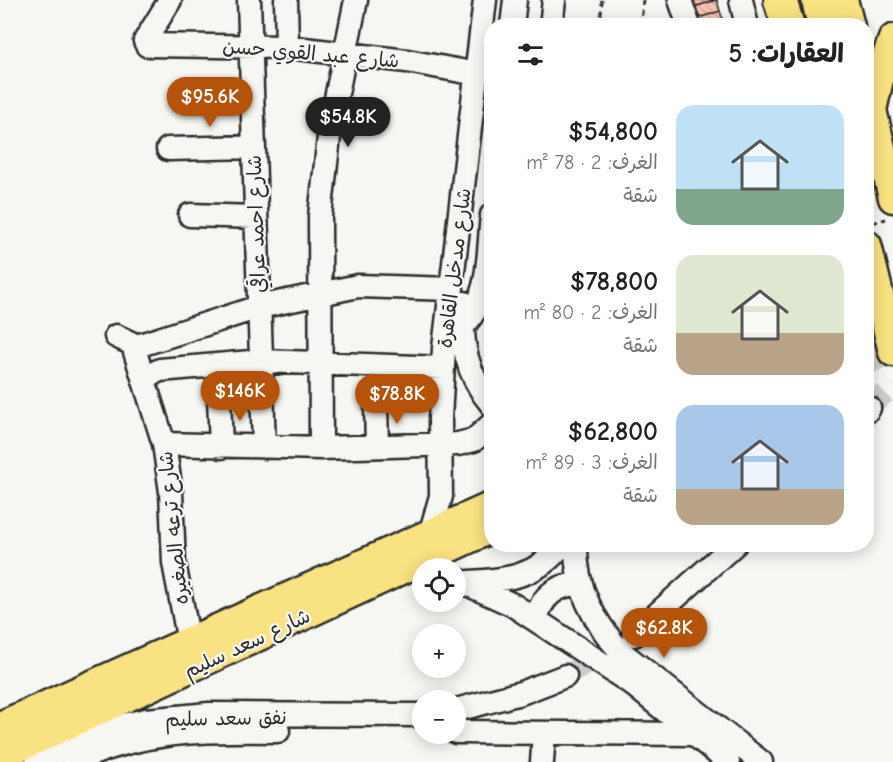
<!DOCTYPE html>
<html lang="ar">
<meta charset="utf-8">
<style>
:root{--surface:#fff;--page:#f2f2f2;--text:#222;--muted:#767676;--accent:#b45309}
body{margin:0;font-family:"Comic Neue","Playpen Sans Arabic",sans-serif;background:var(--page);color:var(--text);direction:rtl;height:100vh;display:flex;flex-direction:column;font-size:22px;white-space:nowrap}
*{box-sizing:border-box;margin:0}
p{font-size:20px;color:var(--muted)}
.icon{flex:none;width:33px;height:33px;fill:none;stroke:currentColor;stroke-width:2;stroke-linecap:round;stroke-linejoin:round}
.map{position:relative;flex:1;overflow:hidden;direction:ltr}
.panel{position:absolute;left:484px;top:18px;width:390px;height:534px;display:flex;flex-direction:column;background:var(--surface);border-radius:24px;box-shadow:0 3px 15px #0003;direction:rtl}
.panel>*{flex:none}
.tools{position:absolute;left:412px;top:558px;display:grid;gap:12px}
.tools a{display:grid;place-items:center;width:54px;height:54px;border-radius:50%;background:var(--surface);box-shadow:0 3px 15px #0003;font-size:30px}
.price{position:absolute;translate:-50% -51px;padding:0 14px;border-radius:21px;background:var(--accent);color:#fff;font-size:20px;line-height:39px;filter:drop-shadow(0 2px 3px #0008)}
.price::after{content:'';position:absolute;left:50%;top:36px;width:18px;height:14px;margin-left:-9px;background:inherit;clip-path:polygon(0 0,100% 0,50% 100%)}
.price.active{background:#222;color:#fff}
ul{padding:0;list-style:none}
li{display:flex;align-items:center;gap:18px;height:150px;padding:0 30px}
li span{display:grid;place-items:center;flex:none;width:168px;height:120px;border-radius:18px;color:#555}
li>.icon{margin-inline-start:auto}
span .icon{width:72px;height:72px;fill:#fffc;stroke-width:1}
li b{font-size:26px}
h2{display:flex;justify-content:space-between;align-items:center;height:72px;padding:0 30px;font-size:26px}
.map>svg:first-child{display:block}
.building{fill:url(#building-back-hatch);stroke:#2b2b2b;stroke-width:1.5}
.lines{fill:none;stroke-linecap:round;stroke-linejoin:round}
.minor-tunnel{stroke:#cdcdca;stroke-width:22;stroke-dasharray:22 11;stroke-linecap:butt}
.major-tunnel{stroke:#cdcdca;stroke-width:28;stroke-dasharray:28 14;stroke-linecap:butt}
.minor-casing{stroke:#2b2b2b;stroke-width:27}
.major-casing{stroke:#2b2b2b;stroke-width:33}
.highway-casing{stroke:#2b2b2b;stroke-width:36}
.path{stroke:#2b2b2b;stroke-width:3;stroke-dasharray:6 4.5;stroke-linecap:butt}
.minor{stroke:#f6f6f2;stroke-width:22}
.major{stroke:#f8e281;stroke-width:28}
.highway{stroke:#f8e281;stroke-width:32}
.labels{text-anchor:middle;stroke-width:4.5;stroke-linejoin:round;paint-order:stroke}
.street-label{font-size:20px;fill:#2b2b2b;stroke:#f6f6f2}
</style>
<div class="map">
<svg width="893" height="762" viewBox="0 0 893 762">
<defs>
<pattern id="building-back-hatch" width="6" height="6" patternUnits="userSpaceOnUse" patternTransform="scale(1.5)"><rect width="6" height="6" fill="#fcc4b0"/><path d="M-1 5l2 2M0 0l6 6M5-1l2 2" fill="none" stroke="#d8a998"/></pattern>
</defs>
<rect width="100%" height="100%" fill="#f6f6f2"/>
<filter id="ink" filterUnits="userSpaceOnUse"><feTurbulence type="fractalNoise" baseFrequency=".0167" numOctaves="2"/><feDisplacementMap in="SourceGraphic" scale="12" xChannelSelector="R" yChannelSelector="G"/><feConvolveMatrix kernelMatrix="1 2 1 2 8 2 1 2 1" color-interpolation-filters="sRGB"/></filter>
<g filter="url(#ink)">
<path class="building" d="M690,0h26l-23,7z
M717,0l3,11 -25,8 -4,-11z
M720,11l5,15h-27l-2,-7z"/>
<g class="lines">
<path class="minor-tunnel" d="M869,408l24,-23
M565,676l45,-26"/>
<path class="major-tunnel" d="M867,332l26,-12
M867,361l26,-13"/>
<defs>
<path id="minor" d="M170,0l-25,41 2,4 140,2 120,14 70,13
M249,0l15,447
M286,0l1,47
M680,0l9,26
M741,0l6,26
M512,26l3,-26
M551,26l3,-26
M168,149l86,-2
M190,215l66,2
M464,303c-4,39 2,71 28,102
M464,325c27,-28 24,-74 28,-110
M116,336l21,10
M137,346l122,-39 99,-21 94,3
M137,346l-2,6 29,92 7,48 3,71 15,79
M144,378l16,-8 102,-9 181,7
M219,398l2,49
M376,404l1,42
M867,411l2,-3
M164,444l157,4 137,-4 16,-4 18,-16
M321,448l-1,-232 10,-88 26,-128
M430,535l11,-39 -1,-77 4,-71 41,-348
M576,544c-1,43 17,77 45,108l140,110
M456,579l57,26 118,78 97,79
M469,582c37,-2 69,-5 93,-38
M536,620c5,-24 21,-36 45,-36
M634,635l101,-91
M456,710l65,-17 44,-17
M456,732l239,2
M37,762l79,-35 30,-7 63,-6 214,1
M74,762c67,-32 131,-32 204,-31
M542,762l2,-29"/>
<path id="major" d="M816,0l6,26
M843,0l7,26
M867,89l26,109
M872,110l8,-35 13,-36
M867,245l26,107
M0,726l492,-220
M0,756l492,-228"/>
<path id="highway" d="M780,0l8,26"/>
</defs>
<use href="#minor" class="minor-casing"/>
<use href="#major" class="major-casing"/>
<use href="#highway" class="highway-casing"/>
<path class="path" d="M600,26l2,-26
M641,26l2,-26
M872,223l14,-4"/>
<use href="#minor" class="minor"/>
<use href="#major" class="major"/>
<use href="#highway" class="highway"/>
</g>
</g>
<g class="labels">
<g class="street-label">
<text transform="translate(311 53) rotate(5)" y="7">شارع عبد القوي حسن</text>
<text transform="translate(256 224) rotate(-92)" y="7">شارع احمد عراقي</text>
<text transform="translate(454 268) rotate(-83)" y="7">شارع مدخل القاهرة</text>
<text transform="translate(173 528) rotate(-96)" y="7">شارع ترعه الصغيره</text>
<text transform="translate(247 643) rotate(-25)" y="7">شارع سعد سليم</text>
<text transform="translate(226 718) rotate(-1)" y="7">نفق سعد سليم</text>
</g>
</g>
</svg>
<div class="tools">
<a><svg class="icon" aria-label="locate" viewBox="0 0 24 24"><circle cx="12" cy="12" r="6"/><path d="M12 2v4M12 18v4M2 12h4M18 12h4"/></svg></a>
<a>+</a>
<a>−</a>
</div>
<b class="price" style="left:210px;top:128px">$95.6K</b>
<b class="price active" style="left:348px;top:148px">$54.8K</b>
<b class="price" style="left:240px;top:422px">$146K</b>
<b class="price" style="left:397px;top:425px">$78.8K</b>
<b class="price" style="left:664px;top:659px">$62.8K</b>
<section class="panel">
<h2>العقارات: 5<svg class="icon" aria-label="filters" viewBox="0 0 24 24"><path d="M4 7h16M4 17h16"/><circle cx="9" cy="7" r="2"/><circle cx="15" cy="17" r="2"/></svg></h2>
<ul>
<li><span style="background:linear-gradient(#bfe0f5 70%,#7fa58c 0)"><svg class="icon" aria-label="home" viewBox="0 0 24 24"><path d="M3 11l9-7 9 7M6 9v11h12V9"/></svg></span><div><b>$54,800</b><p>الغرف: 2 · 78 m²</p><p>شقة</p></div></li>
<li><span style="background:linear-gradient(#dfe7d0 65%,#b9a48a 0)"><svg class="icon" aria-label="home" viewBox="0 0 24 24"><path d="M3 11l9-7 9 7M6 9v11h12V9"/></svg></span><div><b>$78,800</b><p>الغرف: 2 · 80 m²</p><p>شقة</p></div></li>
<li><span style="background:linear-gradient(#a9c7e8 70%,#b9a48a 0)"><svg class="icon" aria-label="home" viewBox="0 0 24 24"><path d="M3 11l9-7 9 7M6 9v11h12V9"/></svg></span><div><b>$62,800</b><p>الغرف: 3 · 89 m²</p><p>شقة</p></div></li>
</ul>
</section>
</div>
